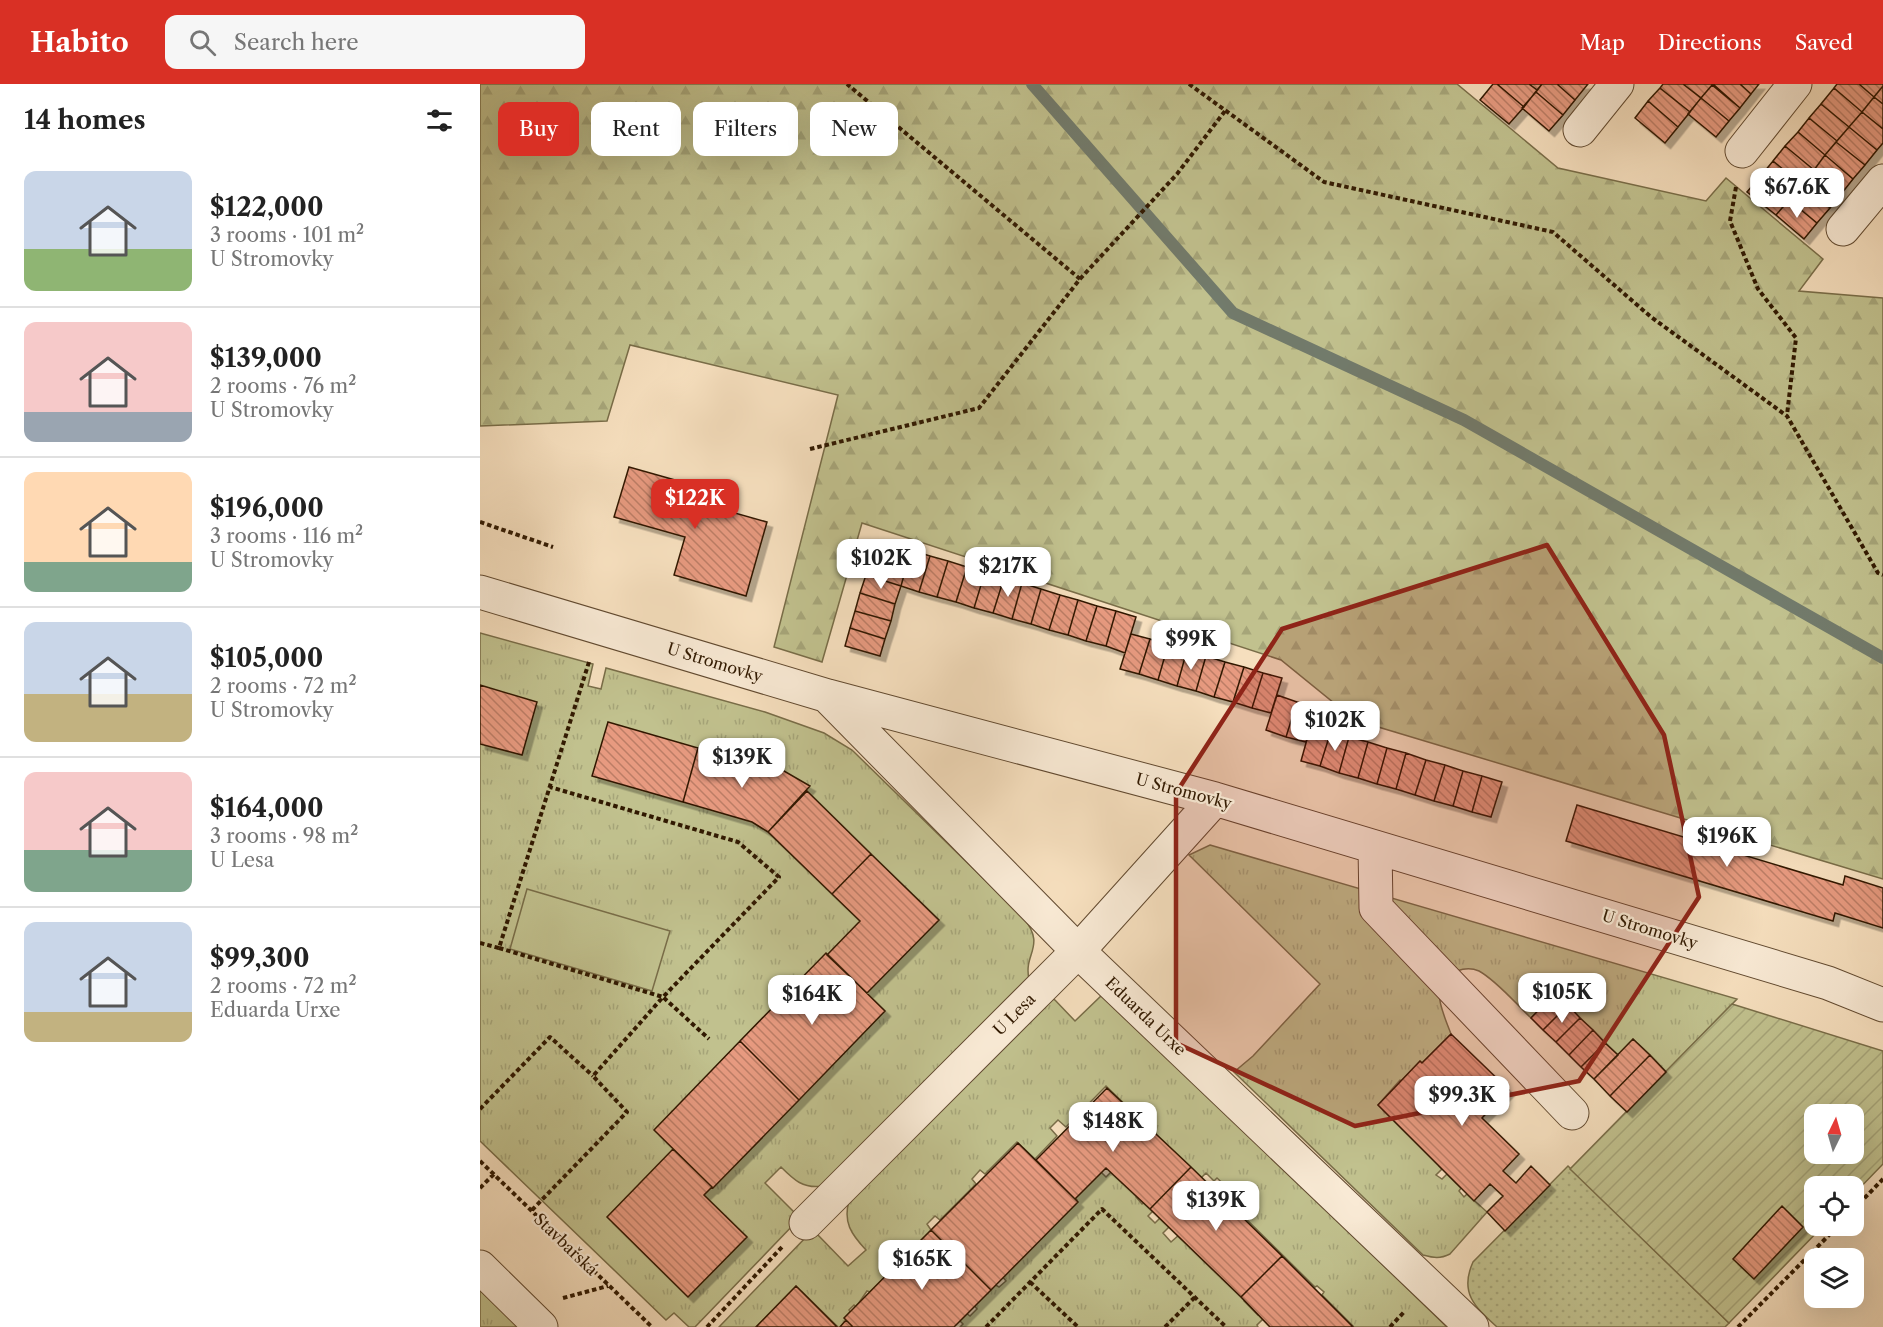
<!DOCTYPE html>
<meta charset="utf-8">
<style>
:root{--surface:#fff;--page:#f6f6f6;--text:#222;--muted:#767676;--line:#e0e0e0;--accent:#d93025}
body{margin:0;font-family:"Libre Caslon Text",serif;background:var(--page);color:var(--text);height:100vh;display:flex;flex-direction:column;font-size:22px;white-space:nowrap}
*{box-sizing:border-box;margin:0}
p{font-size:20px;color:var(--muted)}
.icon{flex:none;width:33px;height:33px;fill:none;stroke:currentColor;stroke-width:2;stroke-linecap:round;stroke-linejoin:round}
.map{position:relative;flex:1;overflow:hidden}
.side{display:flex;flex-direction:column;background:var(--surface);width:480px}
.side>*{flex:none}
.top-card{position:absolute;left:18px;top:18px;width:570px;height:54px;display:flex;gap:12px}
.needle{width:39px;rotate:5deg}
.buttons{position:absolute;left:1324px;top:1020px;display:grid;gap:12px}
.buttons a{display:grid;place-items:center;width:60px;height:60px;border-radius:12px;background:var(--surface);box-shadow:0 6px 24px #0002;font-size:30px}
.price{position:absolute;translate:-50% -51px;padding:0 14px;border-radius:12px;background:#fff;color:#222;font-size:20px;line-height:39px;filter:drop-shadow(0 2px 3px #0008)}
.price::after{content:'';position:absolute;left:50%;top:36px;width:18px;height:14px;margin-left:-9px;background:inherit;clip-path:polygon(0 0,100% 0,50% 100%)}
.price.active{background:var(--accent);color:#fff}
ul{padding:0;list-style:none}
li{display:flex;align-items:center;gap:18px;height:150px;padding:0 24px}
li+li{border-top:2px solid var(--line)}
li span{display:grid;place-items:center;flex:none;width:168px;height:120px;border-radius:12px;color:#555}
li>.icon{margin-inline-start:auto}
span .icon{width:72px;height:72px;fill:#fffc;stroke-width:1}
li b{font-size:26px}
h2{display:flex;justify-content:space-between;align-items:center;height:72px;padding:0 24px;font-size:26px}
.chip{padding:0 21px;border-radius:12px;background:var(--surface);box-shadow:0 6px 24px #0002;font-size:21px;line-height:54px}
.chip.active{background:var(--accent);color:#fff}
header{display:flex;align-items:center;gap:36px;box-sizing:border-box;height:84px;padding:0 30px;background:var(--accent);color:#fff}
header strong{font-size:28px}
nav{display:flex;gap:33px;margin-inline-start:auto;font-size:21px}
.search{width:420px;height:54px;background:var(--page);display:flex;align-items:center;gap:15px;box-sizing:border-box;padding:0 21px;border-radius:12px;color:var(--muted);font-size:22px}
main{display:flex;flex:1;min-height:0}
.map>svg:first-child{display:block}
.grass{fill:url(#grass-tufts);stroke:#796d48;stroke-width:1.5}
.forest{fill:url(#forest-firs);stroke:#796d48;stroke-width:1.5}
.park{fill:url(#park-dots);stroke:#796d48;stroke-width:1.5}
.garden{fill:url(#garden-furrows);stroke:#796d48;stroke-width:1.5;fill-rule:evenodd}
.pitch{fill:#c1c18e;stroke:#796d48;stroke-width:1.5}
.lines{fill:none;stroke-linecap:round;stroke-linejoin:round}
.stream{stroke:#727b6c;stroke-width:12}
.building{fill:url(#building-back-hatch);stroke:#311901;stroke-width:1.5;filter:url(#shadow)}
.minor-casing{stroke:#624a30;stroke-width:35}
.path{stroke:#311901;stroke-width:4;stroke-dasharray:4.5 3;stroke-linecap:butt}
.minor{stroke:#f9ead5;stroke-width:33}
.marked{fill:#8f2418;fill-opacity:0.2;stroke:#8f2418;stroke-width:4.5;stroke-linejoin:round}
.labels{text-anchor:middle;stroke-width:4.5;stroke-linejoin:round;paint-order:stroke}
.street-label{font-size:16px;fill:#311901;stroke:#f9ead5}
</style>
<header>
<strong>Habito</strong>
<div class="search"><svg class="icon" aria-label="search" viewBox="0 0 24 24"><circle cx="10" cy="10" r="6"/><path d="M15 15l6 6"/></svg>Search here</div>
<nav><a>Map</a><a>Directions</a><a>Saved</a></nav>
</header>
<main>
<section class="side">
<h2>14 homes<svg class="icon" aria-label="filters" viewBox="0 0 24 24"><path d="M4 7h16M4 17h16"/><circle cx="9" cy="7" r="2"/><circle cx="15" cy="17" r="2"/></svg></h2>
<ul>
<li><span style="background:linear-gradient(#c9d6e8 65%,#8fb573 0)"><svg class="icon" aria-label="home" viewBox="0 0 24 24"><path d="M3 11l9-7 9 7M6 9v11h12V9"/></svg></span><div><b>$122,000</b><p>3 rooms · 101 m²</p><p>U Stromovky</p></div></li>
<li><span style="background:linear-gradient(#f6c9c9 75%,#9aa5b1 0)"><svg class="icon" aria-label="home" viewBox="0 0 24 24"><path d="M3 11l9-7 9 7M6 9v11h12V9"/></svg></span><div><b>$139,000</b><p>2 rooms · 76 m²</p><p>U Stromovky</p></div></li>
<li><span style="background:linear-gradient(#ffd9b3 75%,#7fa58c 0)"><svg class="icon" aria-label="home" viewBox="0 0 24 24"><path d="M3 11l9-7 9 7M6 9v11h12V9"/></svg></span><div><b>$196,000</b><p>3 rooms · 116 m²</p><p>U Stromovky</p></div></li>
<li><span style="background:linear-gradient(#c9d6e8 60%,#c2b280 0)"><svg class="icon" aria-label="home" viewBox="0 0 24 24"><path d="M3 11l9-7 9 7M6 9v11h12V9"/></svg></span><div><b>$105,000</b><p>2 rooms · 72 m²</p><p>U Stromovky</p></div></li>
<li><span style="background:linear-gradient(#f6c9c9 65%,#7fa58c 0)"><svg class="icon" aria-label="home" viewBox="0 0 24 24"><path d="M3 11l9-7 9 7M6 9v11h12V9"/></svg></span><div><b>$164,000</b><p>3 rooms · 98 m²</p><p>U Lesa</p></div></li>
<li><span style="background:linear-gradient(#c9d6e8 75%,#c2b280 0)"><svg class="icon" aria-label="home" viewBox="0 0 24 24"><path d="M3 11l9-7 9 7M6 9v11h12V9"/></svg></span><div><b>$99,300</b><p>2 rooms · 72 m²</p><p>Eduarda Urxe</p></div></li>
</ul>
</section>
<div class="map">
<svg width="1403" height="1243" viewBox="0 0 1403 1243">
<defs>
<pattern id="grass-tufts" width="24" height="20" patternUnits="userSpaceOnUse" patternTransform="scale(1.5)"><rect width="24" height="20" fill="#c1c18e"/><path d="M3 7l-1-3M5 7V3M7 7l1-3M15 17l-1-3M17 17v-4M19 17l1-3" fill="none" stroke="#a6a579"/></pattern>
<pattern id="forest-firs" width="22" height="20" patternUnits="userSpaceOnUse" patternTransform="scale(1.5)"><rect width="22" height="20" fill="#c1c18e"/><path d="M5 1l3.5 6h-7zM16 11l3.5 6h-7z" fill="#a6a579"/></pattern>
<pattern id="park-dots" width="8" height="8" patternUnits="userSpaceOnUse" patternTransform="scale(1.5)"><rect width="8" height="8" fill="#c1c18e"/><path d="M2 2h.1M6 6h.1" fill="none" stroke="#a6a579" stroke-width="1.8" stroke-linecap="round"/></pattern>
<pattern id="garden-furrows" width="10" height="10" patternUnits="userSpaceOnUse" patternTransform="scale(1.5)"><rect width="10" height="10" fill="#c1c18e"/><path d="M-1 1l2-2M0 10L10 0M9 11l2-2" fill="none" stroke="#a6a579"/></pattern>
<pattern id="building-back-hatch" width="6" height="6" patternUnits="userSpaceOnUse" patternTransform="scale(1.5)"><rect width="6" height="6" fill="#e79a80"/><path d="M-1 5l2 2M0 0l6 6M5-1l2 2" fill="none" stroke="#bc7d66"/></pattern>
<filter id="shadow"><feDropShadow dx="5.5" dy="5.5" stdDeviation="0" flood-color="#0004"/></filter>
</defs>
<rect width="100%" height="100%" fill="#f6dfbe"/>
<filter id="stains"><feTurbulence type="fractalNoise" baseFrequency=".00333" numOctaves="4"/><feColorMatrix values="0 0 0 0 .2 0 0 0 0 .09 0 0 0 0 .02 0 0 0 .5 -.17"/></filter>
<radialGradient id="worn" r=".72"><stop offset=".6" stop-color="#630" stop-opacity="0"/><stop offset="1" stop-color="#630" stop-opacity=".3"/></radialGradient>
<path class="grass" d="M0,549l113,31 -5,22 13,3 5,-21 159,44 59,21 28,17 171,167c24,30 0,36 6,62l-206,207c-20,3 -29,-6 -42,-19l-16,16 32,32v6l-102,106h-6l-15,-14 -8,7 -186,-179z
M730,761l527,154 -71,73 -33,-33 -15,16 -63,-61 -24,24c-15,-14 -34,-37 -52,-47 -7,-3 -14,-3 -22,0 -31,10 -14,41 -6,63l-29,29 -2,-2 -19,20 -1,-1 -22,25 62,60 -1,1 3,3 -6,6 6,4 5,-5 14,14 -2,3 5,6 3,-3 20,18 -37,42c-10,5 -16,4 -27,1l-189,-183 19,-16 67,-72 -131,-129z
M566,911l9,5 20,21 27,-26 5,3 340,329h-93l-32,-32 2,-3 -7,-6 -2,1 -72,-71 -5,-2 8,-9 -29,-27 -3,3 -8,-8 -5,5 -95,-92 -40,41 -8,-7 -8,8 7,8 -22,23 -18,-17 -32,32 -5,-4 -8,9 4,5 -36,36 -5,-4 -8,8 4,6 -33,33 -2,-1 -5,5 2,2 -23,23 -3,-1 -11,16 -2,-2 -5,5 1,2 -5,6 1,2 -6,7h-2l-42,-41 -40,41h-37l91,-94h6l32,33 18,-16c-15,-16 -23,-28 -17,-49z
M633,1086l10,11 -1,2 16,11 -2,3 6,7 3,-2 9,8 -6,6 7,7 6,-6 9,9 -7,7 8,9 8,-7 67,63 -2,3 14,14 7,2 -8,8 1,2h-298l3,-3 -4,-4 7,-7 4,3 7,-7 -3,-4 20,-21 5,3 7,-6 -4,-5 75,-76 -2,-2 25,-27 6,6z
M0,1204l39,39h-39z"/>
<path class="forest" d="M0,0h977l101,84 148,33 20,-23 97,81 -24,32 84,7v581l-528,-159 -74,-60 -419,-137 -40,139 -48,-15 64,-252 -208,-50 -23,76 -127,5z"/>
<path class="park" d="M1088,1082l161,157 -4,4h-228c-22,-20 -38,-34 -24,-65z"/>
<path class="garden" d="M1252,920l151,47v113l-29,30v-8h-39v40h8l-94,97 -159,-154zM1335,1030h39v40h-39z"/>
<path class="pitch" d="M47,805l143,42 -18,60 -142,-42z"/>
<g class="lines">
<path class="stream" d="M552,0l201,229 231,107 419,238"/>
</g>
<path class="building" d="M1013,0h4l27,23 -15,17 -29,-24z
M1017,0h32l8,6 -13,17z
M1049,0h13l-5,6z
M1062,0h15l18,16 -12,15 -27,-23z
M1077,0h31l-13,16z
M1183,0h20l18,14 -11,14 -30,-24z
M1203,0h30l-12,14z
M1233,0h27l11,10 -11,14z
M1260,0h19l-8,10z
M1357,0h22l15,13 -12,15 -28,-24z
M1379,0h24v2l-9,11z
M1232,1l28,23 -11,13 -28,-23z
M1403,2v18l-9,-7z
M1180,4l30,24 -12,15 -30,-26z
M1354,4l28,24 -13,15 -28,-23z
M1056,8l27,23 -14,16 -27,-23z
M1394,13l9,7v25l-21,-17z
M1221,14l28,23 -13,16 -28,-23z
M1168,17l30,26 -13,16 -30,-25z
M1341,20l28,23 -12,14 -28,-23z
M1382,28l21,17v14l-6,7 -28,-23z
M1329,34l28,23 -12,14 -27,-23z
M1369,43l28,23 -12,15 -29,-23z
M1318,48l27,23 -11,15 -29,-24z
M1356,58l29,23 -12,14 -28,-24z
M1305,62l29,24 -13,14 -28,-23z
M1345,71l28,24 -11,14 -28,-23z
M1293,77l28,23 -12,16 -29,-23z
M1334,86l28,23 -12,15 -29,-24z
M1280,93l29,23 -13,15 -29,-23z
M1321,100l29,24 -13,15 -28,-23z
M1309,116l28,23 -13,16 -28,-24z
M149,383l71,20 -4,15 71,20 -21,74 -72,-21 11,-38 -71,-20z
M396,456l35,10 -10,36 -35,-11z
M431,466l19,6 -11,36 -18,-6z
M450,472l18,5 -11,36 -18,-5z
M468,477l19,6 -11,35 -19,-5z
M487,483l18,5 -11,36 -18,-6z
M505,488l19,6 -11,35 -19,-5z
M386,491l35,11 -6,18 -35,-11z
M524,494l18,5 -10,36 -19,-6z
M542,499l19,6 -10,35 -19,-5z
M561,505l19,6 -11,35 -18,-6z
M380,509l35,11 -4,17 -36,-10z
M580,511l18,5 -10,35 -19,-5z
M598,516l19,6 -11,35 -18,-6z
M617,522l19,5 -10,35 -20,-5z
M375,527l36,10 -6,18 -35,-11z
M636,527l20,6 -11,36 -19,-7z
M370,544l35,11 -5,17 -35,-10z
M651,550l19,5 -11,35 -19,-5z
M670,555l18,6 -10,35 -19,-6z
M688,561l19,5 -10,36 -19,-6z
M707,566l19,6 -10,35 -19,-5z
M726,572l19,6 -11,35 -18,-6z
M745,578l19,5 -11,35 -19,-5z
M764,583l19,6 -11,35 -19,-6z
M783,589l19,5 -11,35 -19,-5z
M0,601l57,17 -15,53 -42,-11z
M797,611l20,7 -11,35 -20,-7z
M817,618l19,5 -10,35 -20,-5z
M128,638l90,26 -15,54 -91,-26z
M831,641l20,6 -11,35 -19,-5z
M851,647l18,6 -10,36 -19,-7z
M869,653l19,5 -10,36 -19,-5z
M888,658l19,6 -10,36 -19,-6z
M218,664l71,21 3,-5 38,22 -42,46 -16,-10 -69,-20z
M907,664l19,5 -10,36 -19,-5z
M926,669l20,7 -11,35 -19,-6z
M946,676l19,5 -11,36 -19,-6z
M965,681l18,6 -10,35 -19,-5z
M983,687l19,5 -10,36 -19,-6z
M1002,692l20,6 -11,35 -19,-5z
M327,707l64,63 -39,40 -64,-62z
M1097,721l266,80 2,-9 38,12v40l-48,-15 -2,8 -267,-80z
M391,770l68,66 -72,73 -40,-38 33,-34 -28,-27z
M346,869l59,58 -86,89 -59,-59z
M1075,909l13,12 -25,25 -12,-12z
M1088,921l12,13 -24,24 -13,-12z
M1100,934l13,12 -24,25 -13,-13z
M1113,946l12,13 -24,24 -12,-12z
M971,950l58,56 -27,28 37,36 -16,17 13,12 15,-17 19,19 -45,46 -18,-19 16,-16 -13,-12 -16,17 -96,-96 42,-44 2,2z
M1153,955l17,16 -40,41 -16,-17z
M260,957l59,59 -86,88 -59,-58z
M1125,959l13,12 -24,24 -13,-12z
M1170,971l16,17 -39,40 -17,-16z
M627,1004l84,79 -41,42 -44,-41 -31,31 -39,-39z
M538,1059l60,59 -87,88 -60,-60z
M193,1065l39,38 -8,8 43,42 -59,60 -81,-80z
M711,1083l91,89 -41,41 -91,-88z
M1302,1122l21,21 -49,52 -21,-20z
M451,1146l60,60 -37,37h-101l-9,-9z
M802,1172l71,71h-83l-29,-30z
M316,1202l41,41h-81z
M366,1236l7,7h-13z"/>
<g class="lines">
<defs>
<path id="minor" d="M1100,46l37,-46
M1262,67l53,-67
M1363,145l40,-48
M0,508l348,104 387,103 613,184 55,22
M348,613l250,254 394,376
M895,763l1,61 196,205
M326,1139l272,-272 137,-152
M0,1183l61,60"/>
</defs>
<use href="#minor" class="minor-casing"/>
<path class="path" d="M709,0l135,98 229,50 98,85 136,99 91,157 5,2
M1256,103l-6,34 28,68 38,49 -9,77
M600,195l97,-105 48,-63
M330,365l169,-41 101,-129 -233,-195
M0,438l73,25
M0,859l19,5 90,-286
M19,864l164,49 116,-120 -41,-35 -188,-55
M0,1025l70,-72 43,39
M0,1077l172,166
M0,1104l14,-14
M1374,1125l29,-30
M52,1126l95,-98 -34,-36 70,-79 46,42
M550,1198l48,45
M83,1214l45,-12
M227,1243l75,-80
M506,1243l116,-118 124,118
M685,1243l30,-30
M910,1243l14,-15
M1258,1243l100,-101"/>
<use href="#minor" class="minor"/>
</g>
<path class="marked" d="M1067,461l117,190 35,162 -120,184 -224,45 -179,-83v-250l106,-164z"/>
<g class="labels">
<g class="street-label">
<text transform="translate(235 578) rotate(17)" y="6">U Stromovky</text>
<text transform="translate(704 707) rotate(15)" y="6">U Stromovky</text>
<text transform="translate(1170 845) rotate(17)" y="6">U Stromovky</text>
<text transform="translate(534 930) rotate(-45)" y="6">U Lesa</text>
<text transform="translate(666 932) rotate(44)" y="6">Eduarda Urxe</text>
<text transform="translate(86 1160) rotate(44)" y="6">Stavbařská</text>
</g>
</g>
<rect width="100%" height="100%" filter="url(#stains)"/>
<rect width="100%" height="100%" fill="url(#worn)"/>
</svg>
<div class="buttons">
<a><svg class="needle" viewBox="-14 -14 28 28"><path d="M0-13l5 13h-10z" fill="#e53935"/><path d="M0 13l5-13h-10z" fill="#767676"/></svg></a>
<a><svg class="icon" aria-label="locate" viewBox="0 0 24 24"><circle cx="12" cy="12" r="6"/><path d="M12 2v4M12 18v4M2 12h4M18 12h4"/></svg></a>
<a><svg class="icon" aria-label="layers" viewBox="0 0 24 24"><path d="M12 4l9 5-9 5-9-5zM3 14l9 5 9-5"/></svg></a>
</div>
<b class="price" style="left:1317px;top:135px">$67.6K</b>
<b class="price active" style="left:215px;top:446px">$122K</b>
<b class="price" style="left:401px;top:506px">$102K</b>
<b class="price" style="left:528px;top:514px">$217K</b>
<b class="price" style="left:711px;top:587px">$99K</b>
<b class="price" style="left:855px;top:668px">$102K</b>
<b class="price" style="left:262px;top:705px">$139K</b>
<b class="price" style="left:1247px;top:784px">$196K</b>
<b class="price" style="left:1082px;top:940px">$105K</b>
<b class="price" style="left:332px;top:942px">$164K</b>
<b class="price" style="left:982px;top:1043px">$99.3K</b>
<b class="price" style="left:633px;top:1069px">$148K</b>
<b class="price" style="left:736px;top:1148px">$139K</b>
<b class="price" style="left:442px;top:1207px">$165K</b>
<div class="top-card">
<a class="chip active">Buy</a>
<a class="chip">Rent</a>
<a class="chip">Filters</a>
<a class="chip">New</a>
</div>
</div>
</main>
